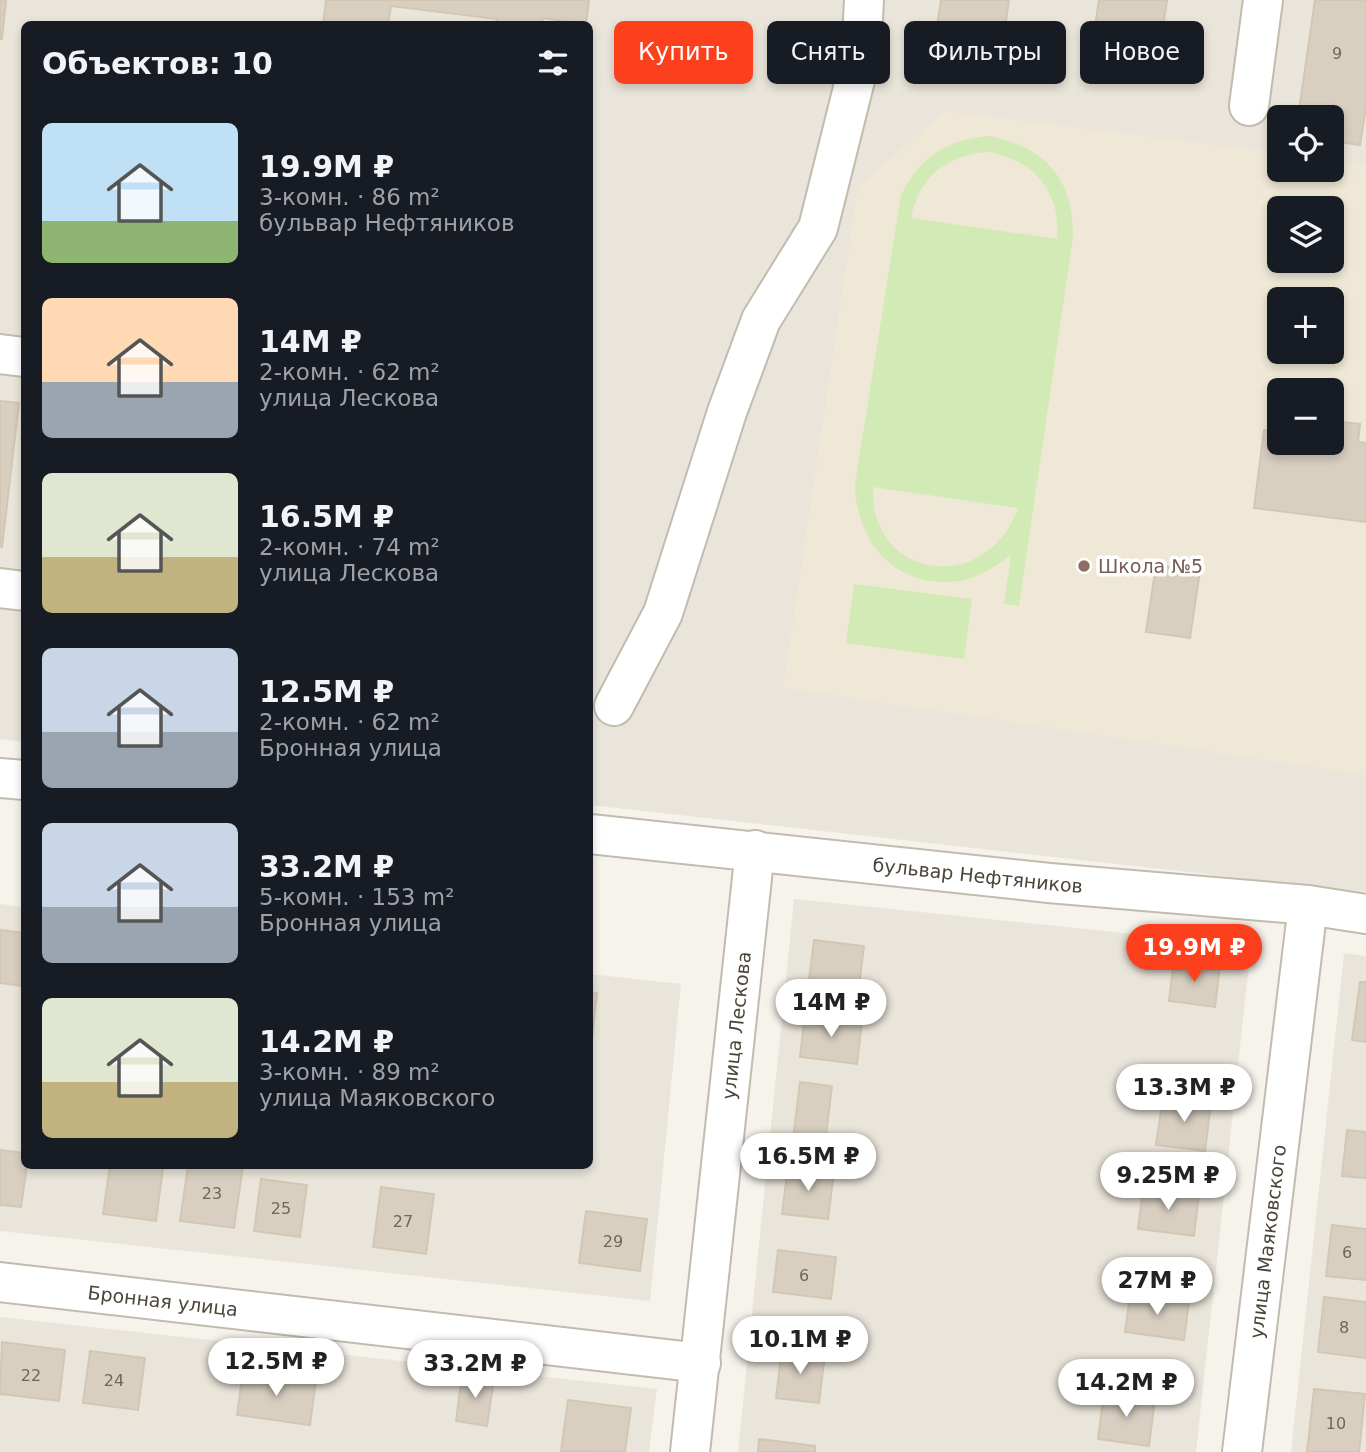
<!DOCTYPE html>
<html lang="ru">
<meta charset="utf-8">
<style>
:root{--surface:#171b24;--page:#20242c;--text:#f1f3f6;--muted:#9ea1a6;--accent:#fc3f1d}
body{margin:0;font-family:"DejaVu Sans",sans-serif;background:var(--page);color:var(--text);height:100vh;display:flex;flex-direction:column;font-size:26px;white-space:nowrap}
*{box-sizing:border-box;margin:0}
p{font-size:23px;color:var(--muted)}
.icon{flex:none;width:38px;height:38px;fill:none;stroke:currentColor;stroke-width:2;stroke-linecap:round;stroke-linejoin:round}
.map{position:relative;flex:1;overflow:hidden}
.sheet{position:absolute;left:21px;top:21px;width:572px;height:1148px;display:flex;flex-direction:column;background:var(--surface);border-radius:10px;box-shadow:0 4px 10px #0003}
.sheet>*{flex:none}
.top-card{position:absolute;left:614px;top:21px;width:646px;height:63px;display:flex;gap:14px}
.controls{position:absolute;left:1267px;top:105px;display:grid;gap:14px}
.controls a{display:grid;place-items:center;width:77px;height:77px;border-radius:10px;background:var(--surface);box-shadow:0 4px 10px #0003;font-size:35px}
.price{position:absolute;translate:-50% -60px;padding:0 16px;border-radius:24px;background:#fff;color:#222;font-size:23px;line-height:46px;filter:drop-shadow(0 2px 4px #0008)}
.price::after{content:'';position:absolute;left:50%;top:42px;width:21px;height:16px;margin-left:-10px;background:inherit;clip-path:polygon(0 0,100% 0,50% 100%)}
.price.selected{background:var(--accent);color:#fff}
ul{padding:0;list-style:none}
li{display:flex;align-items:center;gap:21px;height:175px;padding:0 21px}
li span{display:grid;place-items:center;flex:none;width:196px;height:140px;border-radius:10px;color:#555}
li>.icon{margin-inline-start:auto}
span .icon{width:84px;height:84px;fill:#fffc;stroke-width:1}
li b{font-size:30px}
h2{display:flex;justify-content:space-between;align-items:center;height:84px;padding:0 21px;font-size:30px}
.tag{padding:0 24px;border-radius:10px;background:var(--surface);box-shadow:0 4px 10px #0003;font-size:24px;line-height:63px}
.tag.selected{background:var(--accent);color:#fff}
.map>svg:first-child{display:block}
.residential{fill:#eae5da;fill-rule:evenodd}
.education{fill:#efe8d6;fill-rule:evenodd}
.green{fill:#d2eab5;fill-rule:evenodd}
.building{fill:#d8cfc1;stroke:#d3c7b4;stroke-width:2}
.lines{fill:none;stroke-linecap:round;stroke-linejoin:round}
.minor-casing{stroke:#c2bbae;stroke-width:42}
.minor{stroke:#fff;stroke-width:38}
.education-dot{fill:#8d6e63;stroke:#fff;stroke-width:2.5}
.labels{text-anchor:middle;stroke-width:7;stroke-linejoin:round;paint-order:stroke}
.number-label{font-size:16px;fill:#6e675b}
.education-label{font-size:19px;fill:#785e54;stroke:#fff;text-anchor:start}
.street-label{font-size:19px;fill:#4b4439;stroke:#fff}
</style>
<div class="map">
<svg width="1366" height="1452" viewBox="0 0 1366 1452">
<rect width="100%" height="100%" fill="#f6f3ec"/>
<path class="residential" d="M0,0h1366v892l-776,-87v-781h-566v718l-24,-3zM1279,117h53v53h-53zM1279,208h53v53h-53zM1279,299h53v53h-53zM1279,390h53v53h-53z
M794,899l457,47 -55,506h-458z
M0,904l24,3v259h566v-192l91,10 -31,317 -650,-70z
M1344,953l22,3v496h-75z
M0,1317l657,72 -8,63h-649z"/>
<path class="education" d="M945,111l334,42v17h53v-10l34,4v611l-583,-87 75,-502zM1279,208h53v53h-53zM1279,299h53v53h-53zM1279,390h53v53h-53z"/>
<path class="green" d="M988,136c57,10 86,43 85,101l-54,369 -15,-2 7,-49c-14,10 -29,21 -47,25 -65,12 -108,-35 -109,-96l46,-289c19,-38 45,-55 87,-59zM988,152c46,8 73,39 69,87l-146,-21c8,-41 36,-63 77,-66zM873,487l145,21c-32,89 -149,72 -145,-21z
M854,584l118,15 -8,60 -118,-16z"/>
<path class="building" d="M0,0h6l-4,39h-2z
M326,0h263l-3,24 -43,-6 -1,6h-46l1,-5 -106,-13 -3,18h-65z
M941,0h68l-7,49 -67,-10z
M1099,0h68l-10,68 -67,-9z
M1315,0h51v107l-6,38 -28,-4v-24h-34z
M0,401l19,2 -17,144h-2z
M1332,421l28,3 -2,18 8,1v79l-112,-14 10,-78 15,2v11h53z
M1156,565l44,6 -10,67 -44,-6z
M0,930l24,3v53l-24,-3z
M814,940l50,6 -6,48 -50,-6z
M1174,960l46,6 -5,41 -46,-6z
M1360,982h6v60l-14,-2z
M590,992l7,1 -6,55h-1z
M805,1014l57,7 -5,43 -57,-7z
M800,1082l32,4 -7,57 -32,-4z
M1163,1097l48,6 -6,48 -49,-6z
M1347,1130l19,2v46l-24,-2z
M0,1150l24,3 3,13 -6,41 -21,-2z
M110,1166l53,2 -7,53 -53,-7z
M188,1166h55l-9,62 -54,-7z
M788,1166l46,6 -6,47 -46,-5z
M261,1179l46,6 -7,52 -46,-6z
M381,1187l53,7 -8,60 -53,-7z
M1143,1188l56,7 -5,41 -56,-7z
M586,1211l61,8 -7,52 -61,-8z
M1332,1225l34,4v51l-40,-4z
M778,1250l58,7 -5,42 -58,-7z
M1130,1295l59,7 -5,38 -59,-8z
M1324,1297l42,5v56l-48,-6z
M2,1342l63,8 -6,51 -59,-7z
M782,1349l43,5 -6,49 -43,-5z
M90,1351l55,7 -7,52 -55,-7z
M243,1370l73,10 -6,45 -73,-10z
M462,1375l32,4 -7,47 -31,-5z
M1314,1389l51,5 -6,58h-52z
M1104,1392l51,7 -6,47 -51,-7z
M568,1400l63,8 -6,44 -64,-1z
M759,1439l56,7v6h-57z"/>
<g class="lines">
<defs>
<g id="minor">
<path d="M1249,106l14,-106"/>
<path d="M0,354l24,3"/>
<path d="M0,588l24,3"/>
<path d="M614,706l49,-93 64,-201 34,-92 57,-92 43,-172 3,-56"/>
<path d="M0,778l24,2"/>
<path id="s1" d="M590,834l459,49 259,22 58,9"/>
<path id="s2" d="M0,1282l701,81"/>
<path id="s3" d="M690,1452l65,-602"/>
<path id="s4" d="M1242,1452l66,-547"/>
</g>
</defs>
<use href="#minor" class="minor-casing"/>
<use href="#minor" class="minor"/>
</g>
<circle class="education-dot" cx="1084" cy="566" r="7"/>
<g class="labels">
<g class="number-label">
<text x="1337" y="59">9</text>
<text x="212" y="1199">23</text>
<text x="281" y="1214">25</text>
<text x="403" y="1227">27</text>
<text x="613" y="1247">29</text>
<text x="1347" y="1258">6</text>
<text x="804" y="1281">6</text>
<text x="1344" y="1333">8</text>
<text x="31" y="1381">22</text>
<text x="114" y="1386">24</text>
<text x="1336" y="1429">10</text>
</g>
<g class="education-label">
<text x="1098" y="573">Школа №5</text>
</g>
<g class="street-label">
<text dy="7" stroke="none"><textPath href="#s1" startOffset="390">бульвар Нефтяников</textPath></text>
<text dy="7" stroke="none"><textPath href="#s3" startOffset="429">улица Лескова</textPath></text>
<text dy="7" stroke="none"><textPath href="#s4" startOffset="212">улица Маяковского</textPath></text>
<text dy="7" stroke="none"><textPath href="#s2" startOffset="164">Бронная улица</textPath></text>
</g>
</g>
</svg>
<div class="controls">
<a><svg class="icon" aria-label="locate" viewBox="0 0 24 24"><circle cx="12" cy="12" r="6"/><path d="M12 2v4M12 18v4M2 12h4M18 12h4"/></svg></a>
<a><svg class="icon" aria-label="layers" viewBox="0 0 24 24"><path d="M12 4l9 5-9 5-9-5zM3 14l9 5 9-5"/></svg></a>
<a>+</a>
<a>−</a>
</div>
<b class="price selected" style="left:1194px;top:984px">19.9M ₽</b>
<b class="price" style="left:831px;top:1039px">14M ₽</b>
<b class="price" style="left:1184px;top:1124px">13.3M ₽</b>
<b class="price" style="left:808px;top:1193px">16.5M ₽</b>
<b class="price" style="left:1168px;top:1212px">9.25M ₽</b>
<b class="price" style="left:1157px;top:1317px">27M ₽</b>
<b class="price" style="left:800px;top:1376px">10.1M ₽</b>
<b class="price" style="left:276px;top:1398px">12.5M ₽</b>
<b class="price" style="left:475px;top:1400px">33.2M ₽</b>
<b class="price" style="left:1126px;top:1419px">14.2M ₽</b>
<div class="top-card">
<a class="tag selected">Купить</a>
<a class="tag">Снять</a>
<a class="tag">Фильтры</a>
<a class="tag">Новое</a>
</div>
<section class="sheet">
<h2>Объектов: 10<svg class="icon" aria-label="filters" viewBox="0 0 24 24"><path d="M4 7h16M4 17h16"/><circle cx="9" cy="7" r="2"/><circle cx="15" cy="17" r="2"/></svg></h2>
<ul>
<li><span style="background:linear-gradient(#bfe0f5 70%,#8fb573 0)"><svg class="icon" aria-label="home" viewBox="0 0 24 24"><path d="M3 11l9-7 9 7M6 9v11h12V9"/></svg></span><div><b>19.9M ₽</b><p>3-комн. · 86 m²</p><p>бульвар Нефтяников</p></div></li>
<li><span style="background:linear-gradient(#ffd9b3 60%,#9aa5b1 0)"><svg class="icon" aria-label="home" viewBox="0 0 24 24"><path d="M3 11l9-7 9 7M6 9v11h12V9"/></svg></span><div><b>14M ₽</b><p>2-комн. · 62 m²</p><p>улица Лескова</p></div></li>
<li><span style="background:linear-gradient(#dfe7d0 60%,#c2b280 0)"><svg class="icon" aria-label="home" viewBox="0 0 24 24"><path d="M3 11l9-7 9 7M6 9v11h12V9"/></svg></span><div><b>16.5M ₽</b><p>2-комн. · 74 m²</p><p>улица Лескова</p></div></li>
<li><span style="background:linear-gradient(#c9d6e8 60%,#9aa5b1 0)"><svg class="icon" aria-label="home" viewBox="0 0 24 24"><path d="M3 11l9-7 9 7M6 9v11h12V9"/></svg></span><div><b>12.5M ₽</b><p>2-комн. · 62 m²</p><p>Бронная улица</p></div></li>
<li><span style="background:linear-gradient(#c9d6e8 60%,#9aa5b1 0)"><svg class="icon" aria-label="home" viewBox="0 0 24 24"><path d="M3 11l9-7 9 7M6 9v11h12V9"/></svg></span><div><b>33.2M ₽</b><p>5-комн. · 153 m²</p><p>Бронная улица</p></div></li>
<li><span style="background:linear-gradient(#dfe7d0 60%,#c2b280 0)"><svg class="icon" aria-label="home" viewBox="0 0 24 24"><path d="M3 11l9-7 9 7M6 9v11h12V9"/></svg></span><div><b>14.2M ₽</b><p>3-комн. · 89 m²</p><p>улица Маяковского</p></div></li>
</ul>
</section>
</div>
